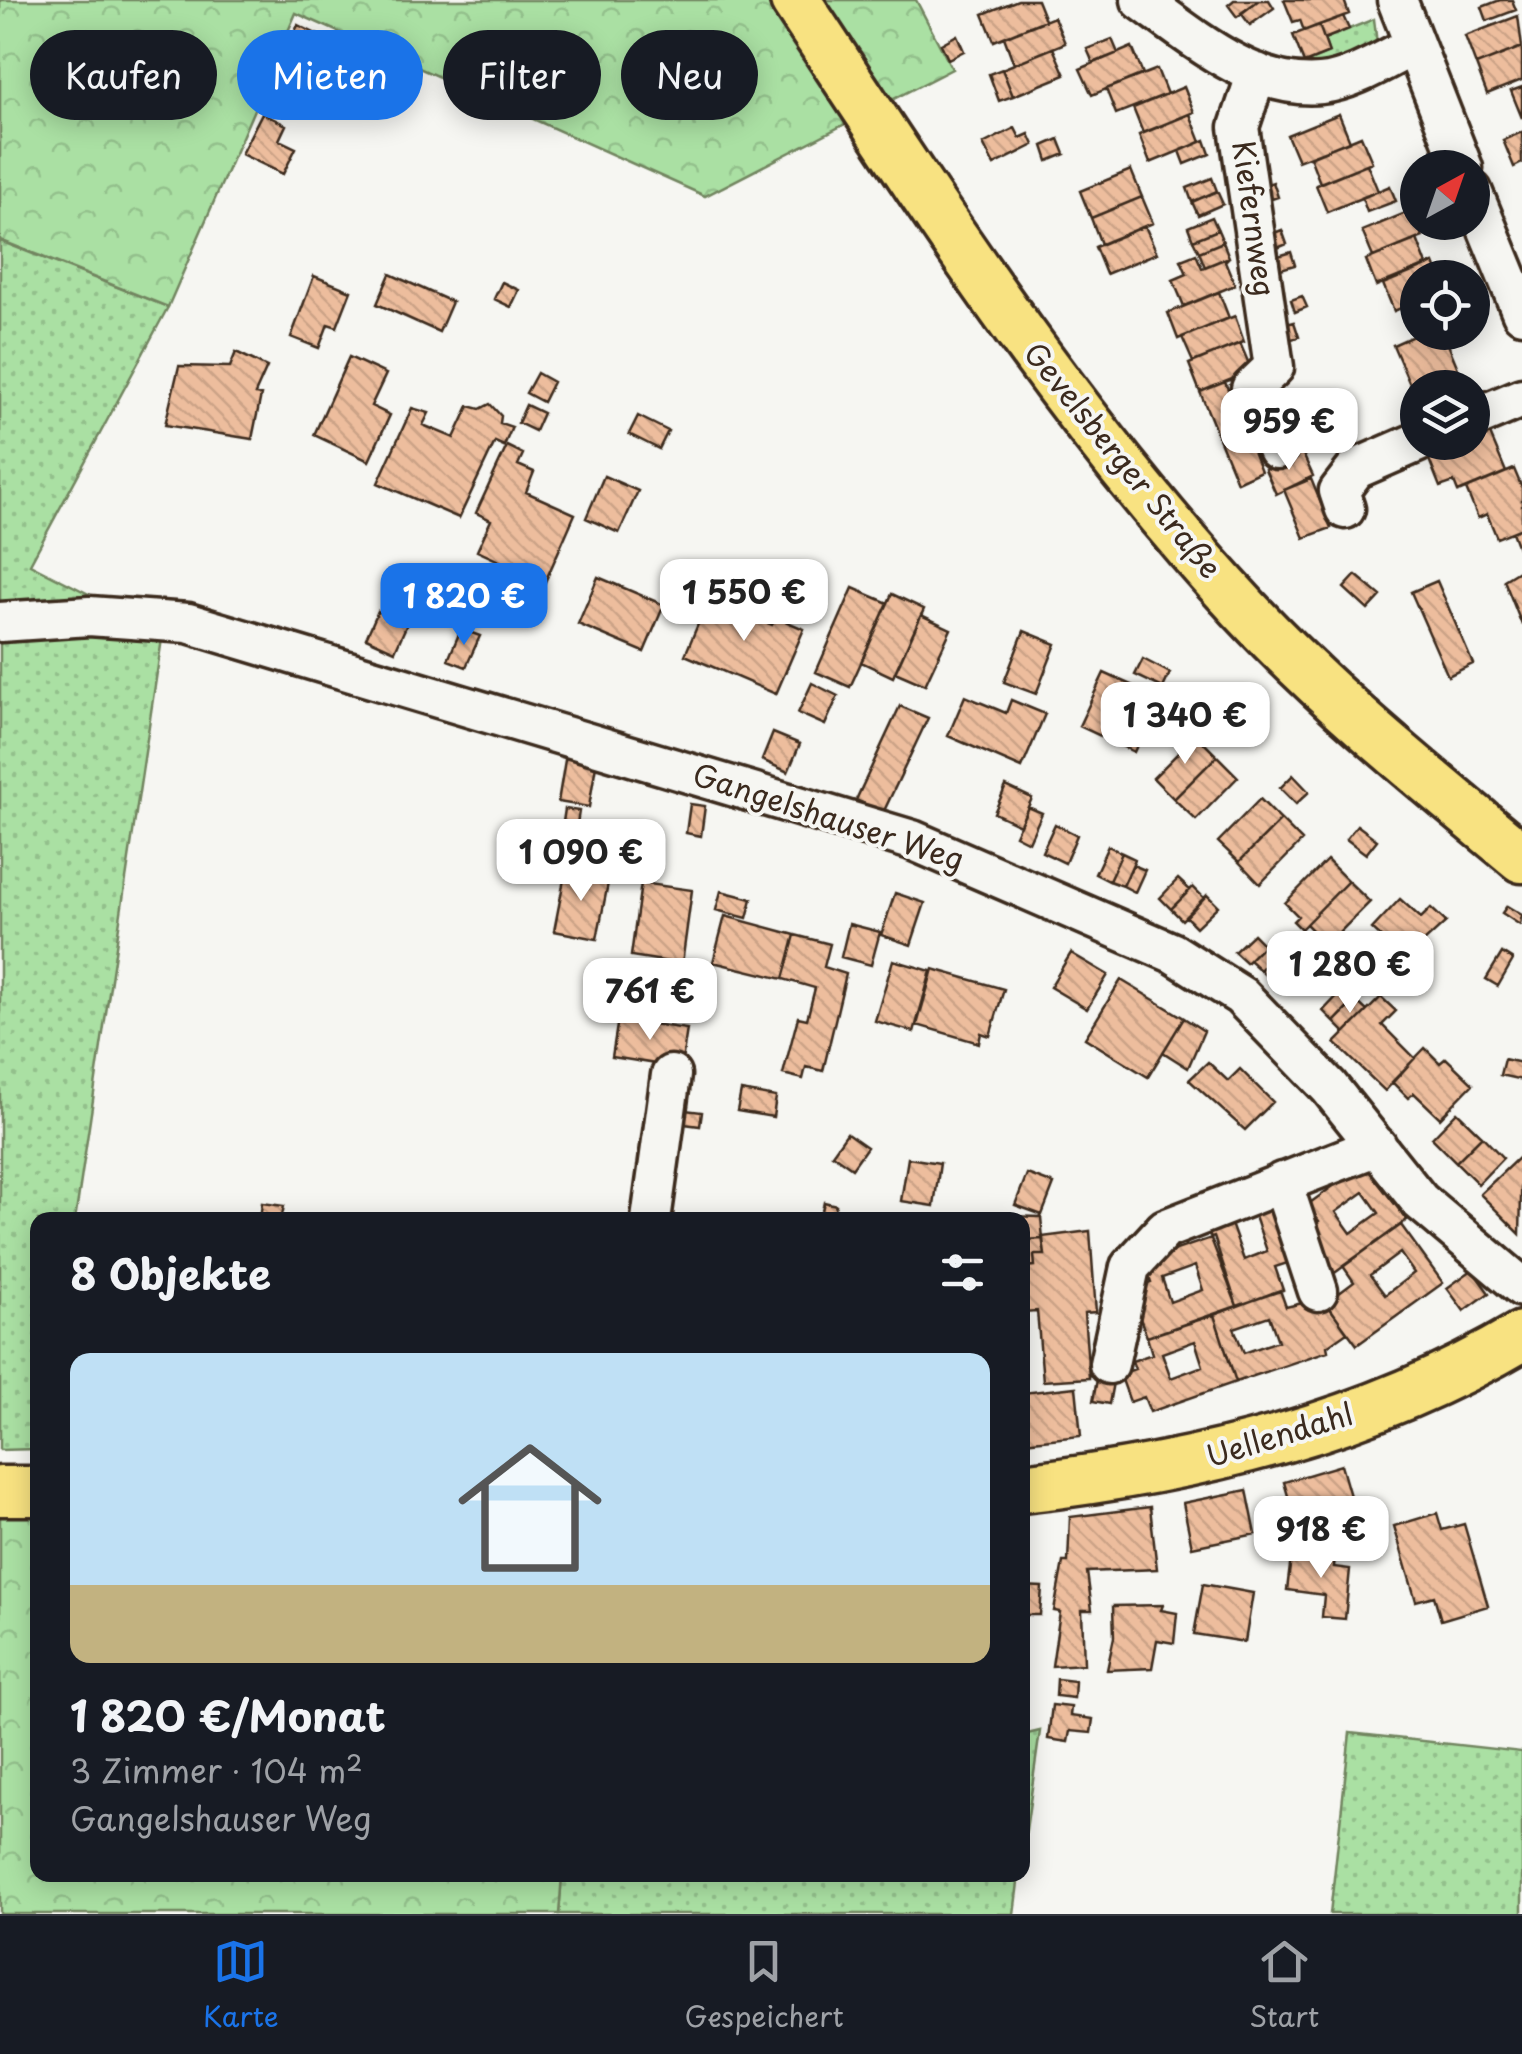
<!DOCTYPE html>
<html lang="de">
<meta charset="utf-8">
<style>
:root{--surface:#171b24;--page:#20242c;--text:#f1f3f6;--muted:#9ea1a6;--line:#363941;--accent:#1a73e8}
body{margin:0;font-family:"Playpen Sans",sans-serif;background:var(--page);color:var(--text);height:100vh;display:flex;flex-direction:column;font-size:38px;white-space:nowrap}
*{box-sizing:border-box;margin:0}
p{font-size:32px;color:var(--muted)}
.icon{flex:none;width:55px;height:55px;fill:none;stroke:currentColor;stroke-width:2;stroke-linecap:round;stroke-linejoin:round}
.map{position:relative;flex:1;overflow:hidden}
.panel{position:absolute;left:30px;top:1212px;width:1000px;height:670px;display:flex;flex-direction:column;background:var(--surface);border-radius:20px;box-shadow:0 5px 25px #0003}
.panel>*{flex:none}
.hud{position:absolute;left:30px;top:30px;width:1000px;height:90px;display:flex;gap:20px}
.needle{width:65px;rotate:40deg}
.buttons{position:absolute;left:1400px;top:150px;display:grid;gap:20px}
.buttons a{display:grid;place-items:center;width:90px;height:90px;border-radius:50%;background:var(--surface);box-shadow:0 5px 25px #0003;font-size:50px}
.price{position:absolute;translate:-50% -85px;padding:0 22px;border-radius:20px;background:#fff;color:#222;font-size:32px;line-height:65px;filter:drop-shadow(0 2px 5px #0008)}
.price::after{content:'';position:absolute;left:50%;top:60px;width:30px;height:22px;margin-left:-15px;background:inherit;clip-path:polygon(0 0,100% 0,50% 100%)}
.price.selected{background:var(--accent);color:#fff}
ul{padding:0;list-style:none}
li{display:grid;align-content:center;gap:20px;height:530px;padding:0 40px}
li+li{border-top:2px solid var(--line)}
li span{display:grid;place-items:center;height:310px;border-radius:20px;color:#555}
li>.icon{margin-inline-start:auto}
span .icon{width:180px;height:180px;fill:#fffc;stroke-width:1}
li b{font-size:42px}
h2{display:flex;justify-content:space-between;align-items:center;height:120px;padding:0 40px;font-size:42px}
.chip{padding:0 35px;border-radius:45px;background:var(--surface);box-shadow:0 5px 25px #0003;font-size:35px;line-height:90px}
.chip.selected{background:var(--accent);color:#fff}
.dock{display:flex;justify-content:space-around;align-items:center;height:140px;border-top:2px solid var(--line);background:var(--surface);font-size:28px;color:var(--muted)}
.dock a{display:grid;justify-items:center;gap:5px}
.dock .selected{color:var(--accent)}
.map>svg:first-child{display:block}
.grass{fill:url(#grass-dots);stroke:#728560;stroke-width:2.5}
.forest{fill:url(#forest-crowns);stroke:#728560;stroke-width:2.5}
.building{fill:url(#building-back-hatch);stroke:#3b2a1e;stroke-width:2.5;fill-rule:evenodd}
.lines{fill:none;stroke-linecap:round;stroke-linejoin:round}
.minor-casing{stroke:#3b2a1e;stroke-width:45}
.major-casing{stroke:#3b2a1e;stroke-width:55}
.minor{stroke:#f6f6f2;stroke-width:38}
.major{stroke:#f8e281;stroke-width:48}
.labels{text-anchor:middle;stroke-width:8;stroke-linejoin:round;paint-order:stroke}
.street-label{font-size:30px;fill:#3b2a1e;stroke:#f6f6f2}
</style>
<div class="map">
<svg width="1522" height="1914" viewBox="0 0 1522 1914">
<defs>
<pattern id="grass-dots" width="8" height="8" patternUnits="userSpaceOnUse" patternTransform="scale(2.5)"><rect width="8" height="8" fill="#aae0a3"/><path d="M2 2h.1M6 6h.1" fill="none" stroke="#93c08c" stroke-width="1.8" stroke-linecap="round"/></pattern>
<pattern id="forest-crowns" width="20" height="18" patternUnits="userSpaceOnUse" patternTransform="scale(2.5)"><rect width="20" height="18" fill="#aae0a3"/><path d="M2 6a3 3 0 1 1 6 0M12 15a3 3 0 1 1 6 0" fill="none" stroke="#93c08c"/></pattern>
<pattern id="building-back-hatch" width="6" height="6" patternUnits="userSpaceOnUse" patternTransform="scale(2.5)"><rect width="6" height="6" fill="#edbd9d"/><path d="M-1 5l2 2M0 0l6 6M5-1l2 2" fill="none" stroke="#cca387"/></pattern>
</defs>
<rect width="100%" height="100%" fill="#f6f6f2"/>
<filter id="ink" filterUnits="userSpaceOnUse"><feTurbulence type="fractalNoise" baseFrequency=".01" numOctaves="2"/><feDisplacementMap in="SourceGraphic" scale="20" xChannelSelector="R" yChannelSelector="G"/><feConvolveMatrix kernelMatrix="1 2 1 2 8 2 1 2 1" color-interpolation-filters="sRGB"/></filter>
<g filter="url(#ink)">
<path class="grass" d="M1374,19l3,25 -18,19 -76,9 46,-19 -5,-14z
M0,241l168,66 -138,257 133,68 -88,588h-37l-1,229 -37,1z
M1040,1731l-17,120v-116z
M1350,1733l172,19v162h-192z
M562,1875h457l-5,39h-455z"/>
<path class="forest" d="M0,0h916l36,69 -247,127 -409,-183 -128,294 -168,-67z
M0,1506h37l1,369h524l-3,39h-559z"/>
<path class="building" d="M1018,0h19l8,20 -51,21 -11,-27z
M1234,0h25l-22,17 -9,-12z
M1259,0h10l5,8 -24,17 -9,-12z
M1284,0h60l5,14 -45,17 -4,-11 -7,2z
M1500,0h12l4,10 -29,11 -5,-14z
M1343,16l6,13 -25,10 -5,-14z
M1518,16l4,31 -46,18 -11,-29z
M1054,17l11,26 -51,21 -10,-27z
M298,25l37,18 -31,65 -37,-17z
M1319,25l10,28 -25,10 -11,-28z
M957,35l7,16 -16,8 -7,-15z
M1112,39l6,14 -25,10 -6,-14z
M1132,47l11,27 -51,21 -12,-26z
M1522,47v33l-35,14 -11,-29z
M1053,48l12,27 -52,21 -11,-27z
M1002,69l11,27 -14,5 -10,-27z
M1157,69l10,25 -51,20 -10,-25z
M1184,87l10,25 -51,21 -10,-25z
M1522,87v31l-11,-27z
M262,113l24,12 -7,15 17,8 -13,26 -42,-20z
M1190,114l11,28 -51,21 -11,-28z
M1339,114l11,27 -52,20 -11,-26z
M1015,128l5,10 9,-4 5,11 -40,20 -11,-21z
M1522,132v31l-8,4 -11,-27z
M1361,136l11,26 -52,21 -10,-26z
M1059,139l6,15 -17,7 -5,-15z
M1205,140l5,14 -25,10 -5,-13z
M1367,164l11,27 -51,21 -11,-27z
M1131,170l11,27 -51,21 -11,-27z
M1212,178l5,13 -25,11 -5,-14z
M1273,182l5,15 -12,4 -5,-15z
M1390,186l6,15 -29,11 -5,-14z
M1217,191l6,13 -25,11 -6,-13z
M1142,197l11,26 -52,21 -10,-26z
M1413,210l10,27 -50,20 -11,-26z
M1212,217l6,13 -25,10 -5,-13z
M1145,226l12,27 -51,21 -11,-27z
M1218,230l5,12 -24,10 -6,-12z
M1282,230l5,14 -12,5 -6,-14z
M1417,239l10,26 -51,21 -10,-26z
M1223,242l6,15 -24,10 -6,-15z
M1291,252l4,13 -14,4 -3,-13z
M1196,254l6,14 27,-11 -4,4 10,24 -51,21 -11,-26 14,-6 -6,-14z
M1434,263l6,15h-22v23l-24,10 -11,-27z
M390,274l62,28 -13,30 -62,-28z
M314,276l37,15 -14,36 -9,-3 -9,24 -28,-11z
M502,282l17,8 -8,17 -17,-8z
M1219,292l10,26 -51,21 -10,-26z
M1302,296l5,11 -12,5 -4,-12z
M1235,316l9,26 -51,20 -11,-25z
M1294,322l5,15 -11,3 -5,-15z
M1422,332h21l23,56h-48v15l-25,-58z
M1240,343l12,28 -52,21 -11,-28z
M236,352l31,15 -12,27 6,1 -9,44 -87,-14 14,-59 51,1z
M349,357l37,17 -15,32 19,9 -21,46 -55,-26z
M537,373l16,9 -10,20 -17,-9z
M1225,382l36,89 -24,11 -37,-90z
M490,404l11,12 -1,7 12,4 -8,19 -9,-4 -36,76 -81,-35 34,-75 17,5 -6,12 31,13 15,-32 11,3z
M526,405l17,8 -8,18 -17,-8z
M638,416l30,15 -9,18 -30,-15z
M1487,427l19,45 -48,20 -4,-10 -14,5 -14,-35 23,-10h23v-9z
M507,446l16,8 -5,11 16,7 -8,20 49,22 -30,68 -68,-31 14,-31 -15,-7z
M1302,452l11,24 -37,18 -11,-25z
M1514,469l8,19v40l-25,10 -10,-24 -9,4 -12,-29z
M604,476l34,15 -19,42 -33,-15z
M1311,479l20,49 -27,10 -20,-48z
M1522,528v19l-4,1 -6,-16z
M1522,569v56l-18,-45z
M1356,575l25,21 -13,14 -24,-22z
M598,577l66,28 -20,47 -66,-28z
M1437,581l36,83 -25,12 -37,-84z
M853,588l35,15 -38,84 -34,-15z
M712,591l18,7 -3,8 45,19 4,-8 28,12 -28,65 -91,-39z
M892,594l32,15 -31,68 -32,-15z
M378,611l29,13 -12,27 -29,-13z
M921,615l30,14 -26,56 -30,-13z
M461,629l19,7 -14,31 -18,-7z
M1024,631l32,13 -20,50 -32,-12z
M1143,659l27,14 -7,15 -28,-13z
M1104,673l27,12 -24,54 -28,-13z
M812,683l26,13 -13,29 -27,-12z
M1131,685l28,12 -25,55 -27,-13z
M965,696l41,17 5,-13 34,14 -23,54 -74,-32z
M1196,697l14,12 -11,13 -14,-12z
M900,706l28,12 -45,95 -27,-13z
M773,733l27,11 -12,28 -26,-12z
M1196,735l21,21 -43,43 -21,-21z
M566,754l31,5 -8,48 -31,-5z
M1217,756l21,21 -42,43 -22,-21z
M1293,775l16,17 -13,12 -16,-16z
M1006,786l26,12 -12,27 -26,-12z
M1260,799l21,21 -42,42 -21,-20z
M690,804l15,2 -4,30 -15,-3z
M1028,807l14,6 -13,29 -14,-7z
M565,809l14,2 -2,13 -14,-2z
M1281,820l21,21 -42,43 -21,-22z
M1055,824l22,11 -12,28 -23,-11z
M1357,825l20,15 -11,14 -20,-15z
M1108,846l14,7 -13,28 -14,-7z
M1122,853l13,6 -12,27 -14,-5z
M1327,860l21,21 -47,48 -8,-8 5,-5 -13,-13z
M1133,865l12,5 -10,22 -12,-6z
M566,869l43,9 -12,61 -43,-8z
M1178,879l12,11 -19,19 -11,-11z
M1348,881l22,21 -43,43 -21,-21z
M641,883l51,7 -10,74 -51,-8z
M1193,887l11,11 -22,22 -11,-11z
M721,891l31,8 -5,19 -31,-8z
M895,893l30,10 -14,42 -30,-10z
M1207,895l11,11 -22,21 -10,-10z
M1400,899l21,19 10,-10 15,14 -36,33 -9,-9 -5,5 -24,-22z
M1507,906l15,9 -2,10 -18,-12z
M725,916l70,19 -12,44 -70,-17z
M849,924l31,8 -9,33 -30,-8z
M1253,934l11,11 -18,18 -12,-11z
M795,935l35,9 -6,23 22,7 -23,97 -17,-4 -3,12 -20,-5 15,-57 9,2 8,-31 -32,-9z
M1271,938l11,10 -22,22 -11,-10z
M1282,948l11,12 -22,21 -11,-11z
M1071,953l37,22 -21,34 -37,-22z
M1502,953l11,7 -15,26 -12,-7z
M893,960l38,11 -17,61 -39,-11z
M609,964l30,5 -5,35 -31,-5z
M933,969l71,20 -14,47 -9,-3 -2,10 -62,-18z
M1121,980l63,38 -36,59 -63,-39z
M1341,992l12,11 -19,19 -11,-11z
M1381,997l15,14 -14,14 33,33 -30,33 -50,-48z
M1355,1000l12,11 -22,22 -11,-11z
M1184,1018l20,13 -16,37 -25,-16z
M618,1019l69,10 -6,39 -69,-11z
M1425,1048l15,15 6,-5 27,26 -33,34 -26,-25 -6,5 -16,-16z
M1504,1059l18,4v17l-22,-5z
M1208,1062l20,19 12,-12 33,33 -28,28 -56,-50z
M741,1091l35,6 -3,20 -36,-6z
M677,1109l25,3 -2,14 -24,-3z
M1457,1112l25,24 -26,26 -24,-24z
M847,1133l20,14 -15,21 -20,-14z
M1482,1136l21,22 -25,26 -22,-22z
M1520,1156l2,2 -2,76 -40,-40z
M908,1158l32,5 -6,43 -33,-5z
M1364,1164l43,56 -75,55 -31,-42 18,-12 -12,-16zM1364,1192l15,21 -28,20 -15,-21z
M1027,1174l27,10 -12,31 -27,-10z
M1271,1195l23,66 -19,6 8,23 -46,16 -34,-88 23,-8 18,50 23,-9 -17,-49z
M824,1202l12,3 -4,15h-12z
M262,1203l22,3 -3,14h-21z
M1006,1216l35,1 2,22 -21,1v-20h-16z
M1401,1225l42,58 -86,62 -31,-42 28,-21 -11,-16zM1400,1253l14,20 -29,22 -15,-20z
M1090,1231l6,81 -12,1 5,65 -46,3 -6,-70 -15,1v-45l13,-1 -1,-11h11l-3,-18z
M1214,1237l23,69 -90,31 -18,-48 22,-7 -7,-21zM1195,1266l8,24 -33,12 -8,-24z
M1043,1239l2,16h-11l1,11 -13,1v-27z
M1472,1270l17,23 -25,18 -17,-23z
M1280,1290l6,17 37,-9 24,34 -20,14 1,5 -92,31 -22,-67zM1269,1316l9,25 -34,12 -10,-25z
M1214,1315l22,67 -86,30 -6,-15 -14,5 -10,-28 15,-5 -3,-8 20,-7 -5,-17zM1195,1341l8,25 -32,12 -9,-25z
M1098,1374l16,3 -5,27 -16,-3z
M1076,1387l5,49 -59,6v-49z
M1341,1465l13,45 -57,17 -13,-45z
M1247,1490l9,44 -64,13 -9,-44z
M1150,1507l7,62 -70,3 5,38h-10l2,54 -32,2 8,-54 -6,-1 9,-49h5l2,-45z
M1437,1513l5,17 22,-6 24,82 -47,14 -7,-24 -18,5 -22,-75z
M1274,1529l13,2 -3,15 -13,-3z
M1292,1550l43,5 -1,12 16,2 -5,50 -23,-2 2,-22 -37,-5z
M1203,1584l50,9 -8,49 -51,-8z
M1022,1586l20,1 -2,28h-18z
M1163,1605l-2,5 16,3 -3,30 -17,-3 -5,28 -45,2 7,-33 -1,-31z
M1057,1679l18,2 -1,17 -18,-2z
M1052,1705l19,2 -1,9 23,3 -2,14 -21,-2 -2,11 -20,-3z"/>
<g class="lines">
<defs>
<path id="minor" d="M1141,0c50,36 114,91 180,84 31,-3 65,-25 93,-39
M1397,0l66,168
M1257,73l-18,54 35,240 -23,22 26,60
M1472,191l50,122
M1472,419l50,-21
M1345,509l-6,-18 17,-22 62,-27
M0,622l89,-6 99,7 724,217 261,113 68,43 88,91 91,114 102,86
M1282,1182l36,109
M651,1220l20,-145
M1109,1364l21,-97 35,-38 212,-83"/>
<path id="major" d="M795,0c140,212 276,423 450,610 85,91 182,169 277,248
M1022,1488c176,-20 347,-61 500,-152
M0,1491h38"/>
</defs>
<use href="#minor" class="minor-casing"/>
<use href="#major" class="major-casing"/>
<use href="#minor" class="minor"/>
<use href="#major" class="major"/>
</g>
</g>
<g class="labels">
<g class="street-label">
<text transform="translate(1253 219) rotate(82)" y="10">Kiefernweg</text>
<text transform="translate(1122 461) rotate(51)" y="10">Gevelsberger Straße</text>
<text transform="translate(828 818) rotate(18)" y="10">Gangelshauser Weg</text>
<text transform="translate(1280 1436) rotate(-17)" y="10">Uellendahl</text>
</g>
</g>
</svg>
<div class="buttons">
<a><svg class="needle" viewBox="-14 -14 28 28"><path d="M0-13l5 13h-10z" fill="#e53935"/><path d="M0 13l5-13h-10z" fill="#9ea1a6"/></svg></a>
<a><svg class="icon" aria-label="locate" viewBox="0 0 24 24"><circle cx="12" cy="12" r="6"/><path d="M12 2v4M12 18v4M2 12h4M18 12h4"/></svg></a>
<a><svg class="icon" aria-label="layers" viewBox="0 0 24 24"><path d="M12 4l9 5-9 5-9-5zM3 14l9 5 9-5"/></svg></a>
</div>
<b class="price" style="left:1289px;top:473px">959 €</b>
<b class="price" style="left:744px;top:644px">1 550 €</b>
<b class="price selected" style="left:464px;top:648px">1 820 €</b>
<b class="price" style="left:1185px;top:767px">1 340 €</b>
<b class="price" style="left:581px;top:904px">1 090 €</b>
<b class="price" style="left:1350px;top:1016px">1 280 €</b>
<b class="price" style="left:650px;top:1043px">761 €</b>
<b class="price" style="left:1321px;top:1581px">918 €</b>
<div class="hud">
<a class="chip">Kaufen</a>
<a class="chip selected">Mieten</a>
<a class="chip">Filter</a>
<a class="chip">Neu</a>
</div>
<section class="panel">
<h2>8 Objekte<svg class="icon" aria-label="filters" viewBox="0 0 24 24"><path d="M4 7h16M4 17h16"/><circle cx="9" cy="7" r="2"/><circle cx="15" cy="17" r="2"/></svg></h2>
<ul>
<li><span style="background:linear-gradient(#bfe0f5 75%,#c2b280 0)"><svg class="icon" aria-label="home" viewBox="0 0 24 24"><path d="M3 11l9-7 9 7M6 9v11h12V9"/></svg></span><div><b>1 820 €/Monat</b><p>3 Zimmer · 104 m²</p><p>Gangelshauser Weg</p></div></li>
</ul>
</section>
</div>
<nav class="dock">
<a class="selected"><svg class="icon" aria-label="map" viewBox="0 0 24 24"><path d="M3 6l6-2 6 2 6-2v14l-6 2-6-2-6 2zM9 4v14M15 6v14"/></svg>Karte</a>
<a><svg class="icon" aria-label="saved" viewBox="0 0 24 24"><path d="M7 4h10v16l-5-4-5 4z"/></svg>Gespeichert</a>
<a><svg class="icon" aria-label="home" viewBox="0 0 24 24"><path d="M3 11l9-7 9 7M6 9v11h12V9"/></svg>Start</a>
</nav>
